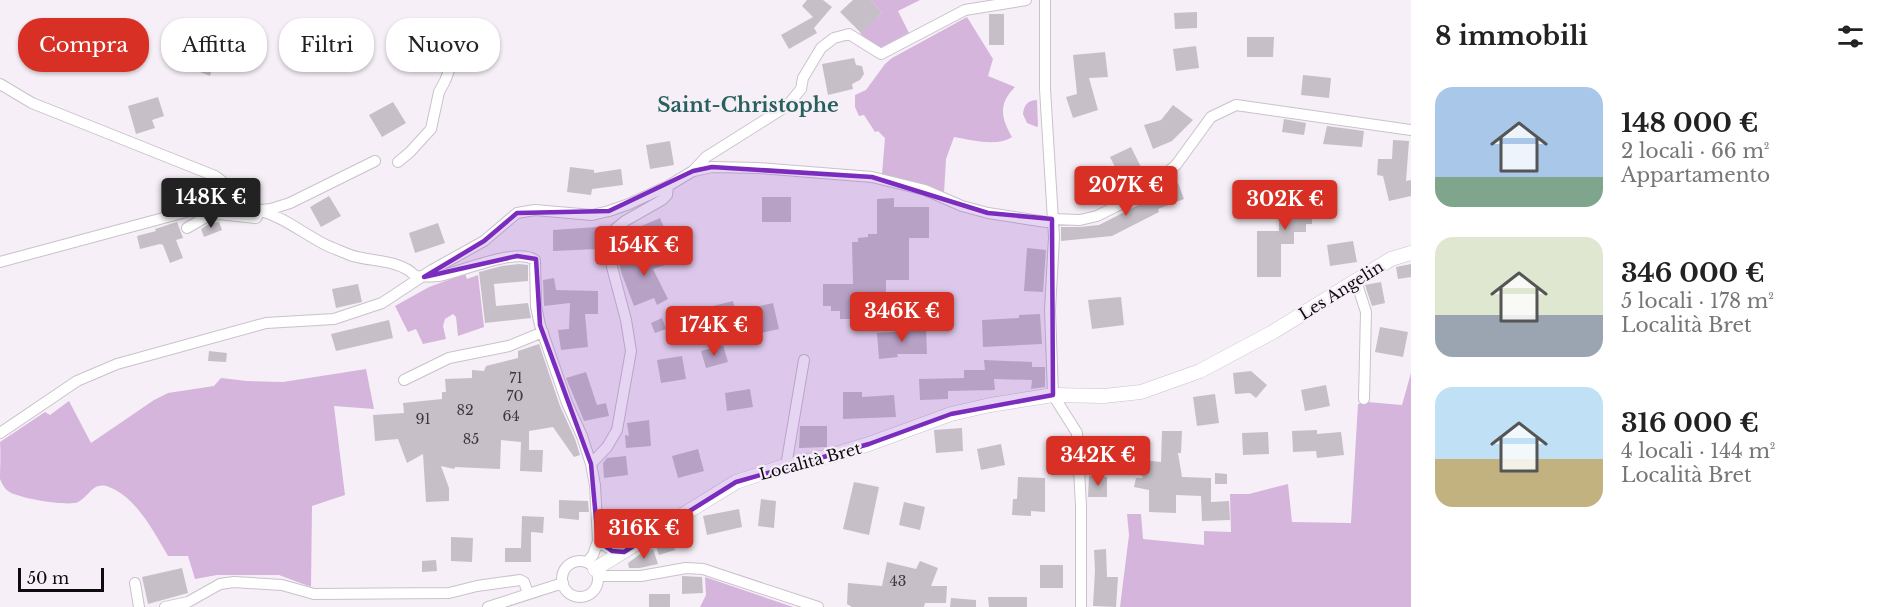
<!DOCTYPE html>
<html lang="it">
<meta charset="utf-8">
<style>
:root{--surface:#fff;--page:#f6f6f6;--text:#222;--muted:#767676;--accent:#d93025}
body{margin:0;font-family:"Libre Baskerville",serif;background:var(--page);color:var(--text);height:100vh;display:flex;flex-direction:column;font-size:22px;white-space:nowrap}
*{box-sizing:border-box;margin:0}
p{font-size:20px;color:var(--muted)}
.icon{flex:none;width:33px;height:33px;fill:none;stroke:currentColor;stroke-width:2;stroke-linecap:round;stroke-linejoin:round}
.map{position:relative;flex:1;overflow:hidden}
.drawer{display:flex;flex-direction:column;background:var(--surface);width:480px}
.drawer>*{flex:none}
.top-card{position:absolute;left:18px;top:18px;width:570px;height:54px;display:flex;gap:12px}
.scale{position:absolute;left:18px;bottom:15px;width:86px;box-sizing:border-box;padding-left:6px;border:3px solid #0e0b0e;border-top:0;font-size:16px;line-height:21px;white-space:nowrap;color:#0e0b0e;-webkit-text-stroke:4px #f6eff7;paint-order:stroke}
.price{position:absolute;translate:-50% -51px;padding:0 14px;border-radius:6px;background:var(--accent);color:#fff;font-size:20px;line-height:39px;filter:drop-shadow(0 2px 3px #0008)}
.price::after{content:'';position:absolute;left:50%;top:36px;width:18px;height:14px;margin-left:-9px;background:inherit;clip-path:polygon(0 0,100% 0,50% 100%)}
.price.active{background:#222;color:#fff}
ul{padding:0;list-style:none}
li{display:flex;align-items:center;gap:18px;height:150px;padding:0 24px}
li span{display:grid;place-items:center;flex:none;width:168px;height:120px;border-radius:18px;color:#555}
li>.icon{margin-inline-start:auto}
span .icon{width:72px;height:72px;fill:#fffc;stroke-width:1}
li b{font-size:26px}
h2{display:flex;justify-content:space-between;align-items:center;height:72px;padding:0 24px;font-size:26px}
.pill{padding:0 21px;border-radius:24px;background:var(--surface);box-shadow:0 2px 4px #0004;font-size:21px;line-height:54px}
.pill.active{background:var(--accent);color:#fff}
main{display:flex;flex:1;min-height:0}
.map>svg:first-child{display:block}
.green{fill:#d5b5dc}
.building{fill:#c6bfc7}
.lines{fill:none;stroke-linecap:round;stroke-linejoin:round}
.street-casing{stroke:#c9c2ca;stroke-width:12}
.secondary-casing{stroke:#c9c2ca;stroke-width:15}
.street{stroke:#fff;stroke-width:10}
.secondary{stroke:#fff;stroke-width:14}
.marked{fill:#7b2cbf;fill-opacity:0.2;stroke:#7b2cbf;stroke-width:4.5;stroke-linejoin:round}
.labels{text-anchor:middle;stroke-width:4.5;stroke-linejoin:round;paint-order:stroke}
.number-label{font-size:14px;fill:#3c383c}
.street-label{font-size:16px;fill:#0e0b0e;stroke:#f6eff7}
.quarter-label{font-size:20px;font-weight:bold;fill:#27605d;stroke:#f6eff7}
</style>
<main>
<div class="map">
<svg width="1411" height="607" viewBox="0 0 1411 607">
<rect width="100%" height="100%" fill="#f6eff7"/>
<path class="green" d="M871,0h49l-22,11 11,22 -29,15 -14,-8 -6,-7 22,-20z
M967,17l26,42 -5,17 27,11c-17,17 -14,31 -3,50 -14,10 -41,3 -58,0l-8,22 -2,34 -25,-10 -37,-9 3,-36 -7,-7 -3,1 -11,-17 -5,1 -4,-9v-12l11,-5 19,-26 7,-6z
M1037,100l1,26 -1,1 -10,-4 -4,-9c1,-9 5,-14 14,-14z
M465,274l2,5 11,-4 6,52 -26,9 -2,-19 -3,-3 -8,5 -2,7 3,13 -23,5 -7,-15 -8,3 -13,-26 34,-19z
M366,369l8,40 -40,-3 11,89 -33,11 -1,81 -32,-12h-62l-22,4 -7,-23h-20c-14,-24 -32,-59 -59,-69 -16,-6 -19,9 -31,15 -8,5 -62,-4 -70,-11 -3,-2 -7,-9 -8,-12 0,-11 1,-25 0,-37l45,-30 5,3 19,-14 22,42 63,-43 14,-7 46,-7 7,-8 26,3 36,1z
M1411,373v234h-291l9,-72 -2,-21h14l2,25 61,6v-14l27,1 -1,-38h19l39,-10 4,38 59,1 7,-119 9,-2 35,3z
M705,577l88,30h-93l6,-12z"/>
<path class="building" d="M807,0h16l9,7 -18,21 3,5 -28,16 -8,-14 32,-18 -11,-11z
M853,0h18l11,13 -21,20 -21,-21z
M1197,12v16l-22,1 -1,-16z
M989,14h15v31h-15z
M1247,37h27l-1,20h-26z
M196,46l20,11 -6,19 -15,-6 -10,-9z
M1196,46l3,22 -23,3 -3,-22z
M1105,52l3,25 -19,1 9,32 -25,8 -7,-21 11,-3 -4,-39z
M854,58l2,7 6,1 2,8 -4,6 -8,4 1,5 -25,6 -6,-31z
M1303,75l28,3 -2,20 -28,-3z
M158,97l6,19 -12,4 3,8 -19,6 -8,-28z
M393,102l13,21 -24,14 -13,-22z
M1173,105l20,15 -21,21 -19,8 -9,-24 17,-5z
M1284,119l22,4 -2,12 -22,-3z
M1327,126l37,5 -2,16 -39,-3z
M1393,140l16,1 -3,40 5,-1v16l-22,5 -6,-25 -6,-1 1,-16h14z
M670,141l4,24 -24,4 -4,-24z
M1131,147l10,20 -21,10 -10,-20z
M570,167l24,3v3l27,-4 2,16 -31,4 -1,6 -24,-3z
M1178,183l6,16 -26,10 1,3 -47,24 -51,5v-14h19l19,-2 63,-32 -1,-4z
M1287,190h31v26h-6v8h-6v8h-12v12h-13v33h-24v-46h22v-16h8z
M329,196l12,20 -20,11 -11,-20z
M762,197h29v25h-29z
M894,198v9h35v31h-20v42h-23v32h-11v7h-35v-8h-9v-5h-8v-22h30l-1,-42h6v-4l10,-1v-3h9v-35z
M660,218l10,24 -7,2 -35,3 -5,-13z
M177,222l6,16 -7,2 7,18 -13,5 -7,-18 -3,-1 -20,5 -3,-13 19,-5 -1,-2z
M219,222l3,8 -18,7 -3,-8 8,-5z
M438,223l7,20 -30,10 -6,-20z
M597,227l1,22 -45,2v-21z
M1353,241l4,21 -27,4 -3,-21z
M658,247l7,18 -12,4 15,30 -11,6 -3,-7 -20,8 -13,-34 -2,-11z
M1027,248l19,2 -3,42 -19,-1z
M519,264l9,1v16l-34,3 2,22 32,-3 3,15 -46,5 -6,-51 23,-6z
M1411,264v13l-13,2 -2,-12z
M554,278l2,12 42,1v23h-13l3,33 -27,3 -3,-20 11,-1 1,-26 -26,3 -1,-26z
M1381,282l4,21 -13,3 -7,-21z
M358,284l4,18 -26,6 -4,-19z
M1121,297l3,28 -32,4 -4,-29z
M733,301l5,20 -23,7 -6,-21z
M773,303l6,26 -18,4 -6,-26z
M1040,314l2,30 -59,3 -1,-27 37,-2v-3z
M662,318l4,11 -11,4 -4,-10z
M389,320l4,18 -57,13 -5,-17z
M1380,327l28,5 -5,25 -28,-5z
M907,328h19l1,26h-30l1,3 -19,2 -2,-26 31,-2z
M539,344l21,62 15,33 5,16 -6,2 -21,-30 -24,4v19h14l-1,22 -22,-1 1,-29 -20,-2 -1,29 -45,-2 -1,2 -13,-3 8,22v13l-23,1 -3,-48 -16,9 -9,-24 -23,2 -2,-26 31,-2 -1,-10 39,-4v-7h4l-1,-13 27,-1v-8l12,1 2,-5 32,-8v-7z
M723,345l5,17 -22,6 -5,-17z
M209,351l18,2 -1,9 -18,-1z
M682,356l4,23 -25,4 -4,-23z
M984,360l48,2v5h13v20l-14,2 1,-9 -38,-1 1,11 -47,1v8l-28,1 -1,-21 45,-1v-8h21z
M1251,371l16,14 -11,13 -6,-5 -15,1 -2,-21z
M586,372l11,33 9,-2 3,13 -25,5 -18,-43z
M1326,385l4,21 -25,5 -4,-21z
M750,389l3,18 -26,4 -2,-18z
M843,392h19v5l32,-2 2,22 -53,2z
M1215,394l4,29 -22,3 -4,-29z
M649,420l2,26 -25,2 -1,-13 4,1 -2,-13z
M800,426h27v21l-28,1z
M962,428l1,23 -27,2 -2,-23z
M1317,430v4l24,-2 3,23 -27,3 -1,-7 -23,1 -1,-21z
M1162,431h20l-1,22h-3l4,24 29,1v24l18,-1 1,19 -28,1 -1,-25 -25,-1v18l-27,-1v-22l-15,-3 2,-9h6l1,-2 -49,-14 4,-19 30,7 -2,8 35,4z
M1268,432l1,22 -26,1 -1,-22z
M1001,444l4,21 -24,5 -4,-21z
M698,449l6,22 -26,7 -6,-22z
M626,456l2,19 -24,3 -1,-15 4,-5z
M1215,473l12,1v10h-12z
M1089,476l18,1v20h-19z
M1018,477l27,1v34l-14,-1v5l-19,-1 1,-16h4z
M854,482l25,5 -10,48 -26,-6z
M761,499l15,2 -2,27 -16,-2z
M559,500l29,1 1,11h-10v8l-20,-2z
M904,502l21,5 -5,23 -21,-5z
M739,509l3,18 -35,8 -4,-19z
M522,516l22,1 -1,16 -12,-1v30h-26v-14h16z
M451,537l22,1 -1,24 -21,-1z
M670,538l5,12 -16,5 -4,-12z
M653,549l5,15 -18,4h-11l-1,-5 11,-8z
M1106,549l1,28h11l-2,30 -23,-1 2,-36 -1,-20z
M436,560l1,11 -15,1v-11z
M920,561l18,7 -7,18h16l-1,17h-21l-1,4h-72l-5,-3 1,-21 34,3 5,-24 29,7z
M1040,565h23v23h-23z
M182,568l6,25 -40,11 -6,-27z
M682,576l20,1 1,16 -21,1z
M649,594h21v13h-21z
M988,597h39v10h-38z
M951,598l25,2v7h-26z"/>
<g class="lines">
<defs>
<path id="street" d="M1045,0v89l9,148 -4,73 3,85 24,38 4,73v101
M0,84l32,19 183,73c11,7 18,16 19,29
M398,162l12,-10 21,-23 8,-37 6,-11 10,-26
M694,171l18,-4 46,1 114,9 53,13 37,16 26,7 58,9 6,-3 28,1 17,-4 46,-23 33,-28 35,-48 25,-12 175,25
M187,228l19,-11 13,-3 37,4 5,-8 10,-1 19,-6 85,-42
M0,262l208,-56c17,-1 33,-1 50,4 26,7 43,22 66,34 8,4 17,7 26,11 19,7 51,4 65,21 8,0 16,1 24,0 23,-4 76,-29 96,-16l1,46 4,19 27,78 15,33 9,28 4,21 3,56 -5,14 -6,7
M1356,281l10,31 -2,87
M404,380l45,-22 60,-12 34,-14
M0,433l77,-52 40,-17 149,-41 68,-4 48,-16 50,-33 52,-29 33,-28 18,-3 57,5 17,-4 20,-7 39,-18 25,-15 13,-14 81,-51 14,-17 2,-11 18,-30 13,-10 15,-4 32,20 84,-44 61,-10
M591,464l16,-17 10,-17 14,-79 -5,-31 -14,-53 -1,-31 3,-6 11,-9 37,-21 5,-5 1,-9
M786,466l18,-106
M598,541c8,7 15,10 26,11
M562 579a18 18 0 1 1 36 0a18 18 0 1 1-36 0Z
M598,576h43l45,-8 17,1 115,38
M135,583l4,24
M165,607l23,-5 32,-18 14,-2 48,3 32,9 135,-1 28,-7 43,-6 4,2 4,11
M488,607l75,-24"/>
<path id="secondary" d="M595,569l141,-87 45,-15 48,-11 40,-12 82,-30 39,-9 63,-10 51,1 37,-4 59,-21 73,-39 118,-73 20,-6"/>
</defs>
<use href="#street" class="street-casing"/>
<use href="#secondary" class="secondary-casing"/>
<use href="#street" class="street"/>
<use href="#secondary" class="secondary"/>
</g>
<path class="marked" d="M712,167l160,10 116,36 64,6 1,176 -102,19 -82,30 -133,38 -112,70 -12,-1 -14,-10 -7,-77 -51,-139 -4,-66 -19,-3 -93,21 60,-36 33,-28 92,-2 84,-40z"/>
<g class="labels">
<g class="number-label">
<text x="516" y="383">71</text>
<text x="515" y="401">70</text>
<text x="465" y="415">82</text>
<text x="511" y="421">64</text>
<text x="423" y="424">91</text>
<text x="471" y="444">85</text>
<text x="898" y="586">43</text>
</g>
<g class="street-label">
<text transform="translate(1341 290) rotate(-32)" y="6">Les Angelin</text>
<text transform="translate(810 461) rotate(-15)" y="6">Località Bret</text>
</g>
<g class="quarter-label">
<text x="748" y="112">Saint-Christophe</text>
</g>
</g>
</svg>
<div class="scale">50 m</div>
<b class="price" style="left:1126px;top:217px">207K €</b>
<b class="price active" style="left:211px;top:229px">148K €</b>
<b class="price" style="left:1285px;top:231px">302K €</b>
<b class="price" style="left:644px;top:277px">154K €</b>
<b class="price" style="left:902px;top:343px">346K €</b>
<b class="price" style="left:714px;top:357px">174K €</b>
<b class="price" style="left:1098px;top:487px">342K €</b>
<b class="price" style="left:644px;top:560px">316K €</b>
<div class="top-card">
<a class="pill active">Compra</a>
<a class="pill">Affitta</a>
<a class="pill">Filtri</a>
<a class="pill">Nuovo</a>
</div>
</div>
<section class="drawer">
<h2>8 immobili<svg class="icon" aria-label="filters" viewBox="0 0 24 24"><path d="M4 7h16M4 17h16"/><circle cx="9" cy="7" r="2"/><circle cx="15" cy="17" r="2"/></svg></h2>
<ul>
<li><span style="background:linear-gradient(#a9c7e8 75%,#7fa58c 0)"><svg class="icon" aria-label="home" viewBox="0 0 24 24"><path d="M3 11l9-7 9 7M6 9v11h12V9"/></svg></span><div><b>148 000 €</b><p>2 locali · 66 m²</p><p>Appartamento</p></div></li>
<li><span style="background:linear-gradient(#dfe7d0 65%,#9aa5b1 0)"><svg class="icon" aria-label="home" viewBox="0 0 24 24"><path d="M3 11l9-7 9 7M6 9v11h12V9"/></svg></span><div><b>346 000 €</b><p>5 locali · 178 m²</p><p>Località Bret</p></div></li>
<li><span style="background:linear-gradient(#bfe0f5 60%,#c2b280 0)"><svg class="icon" aria-label="home" viewBox="0 0 24 24"><path d="M3 11l9-7 9 7M6 9v11h12V9"/></svg></span><div><b>316 000 €</b><p>4 locali · 144 m²</p><p>Località Bret</p></div></li>
</ul>
</section>
</main>
